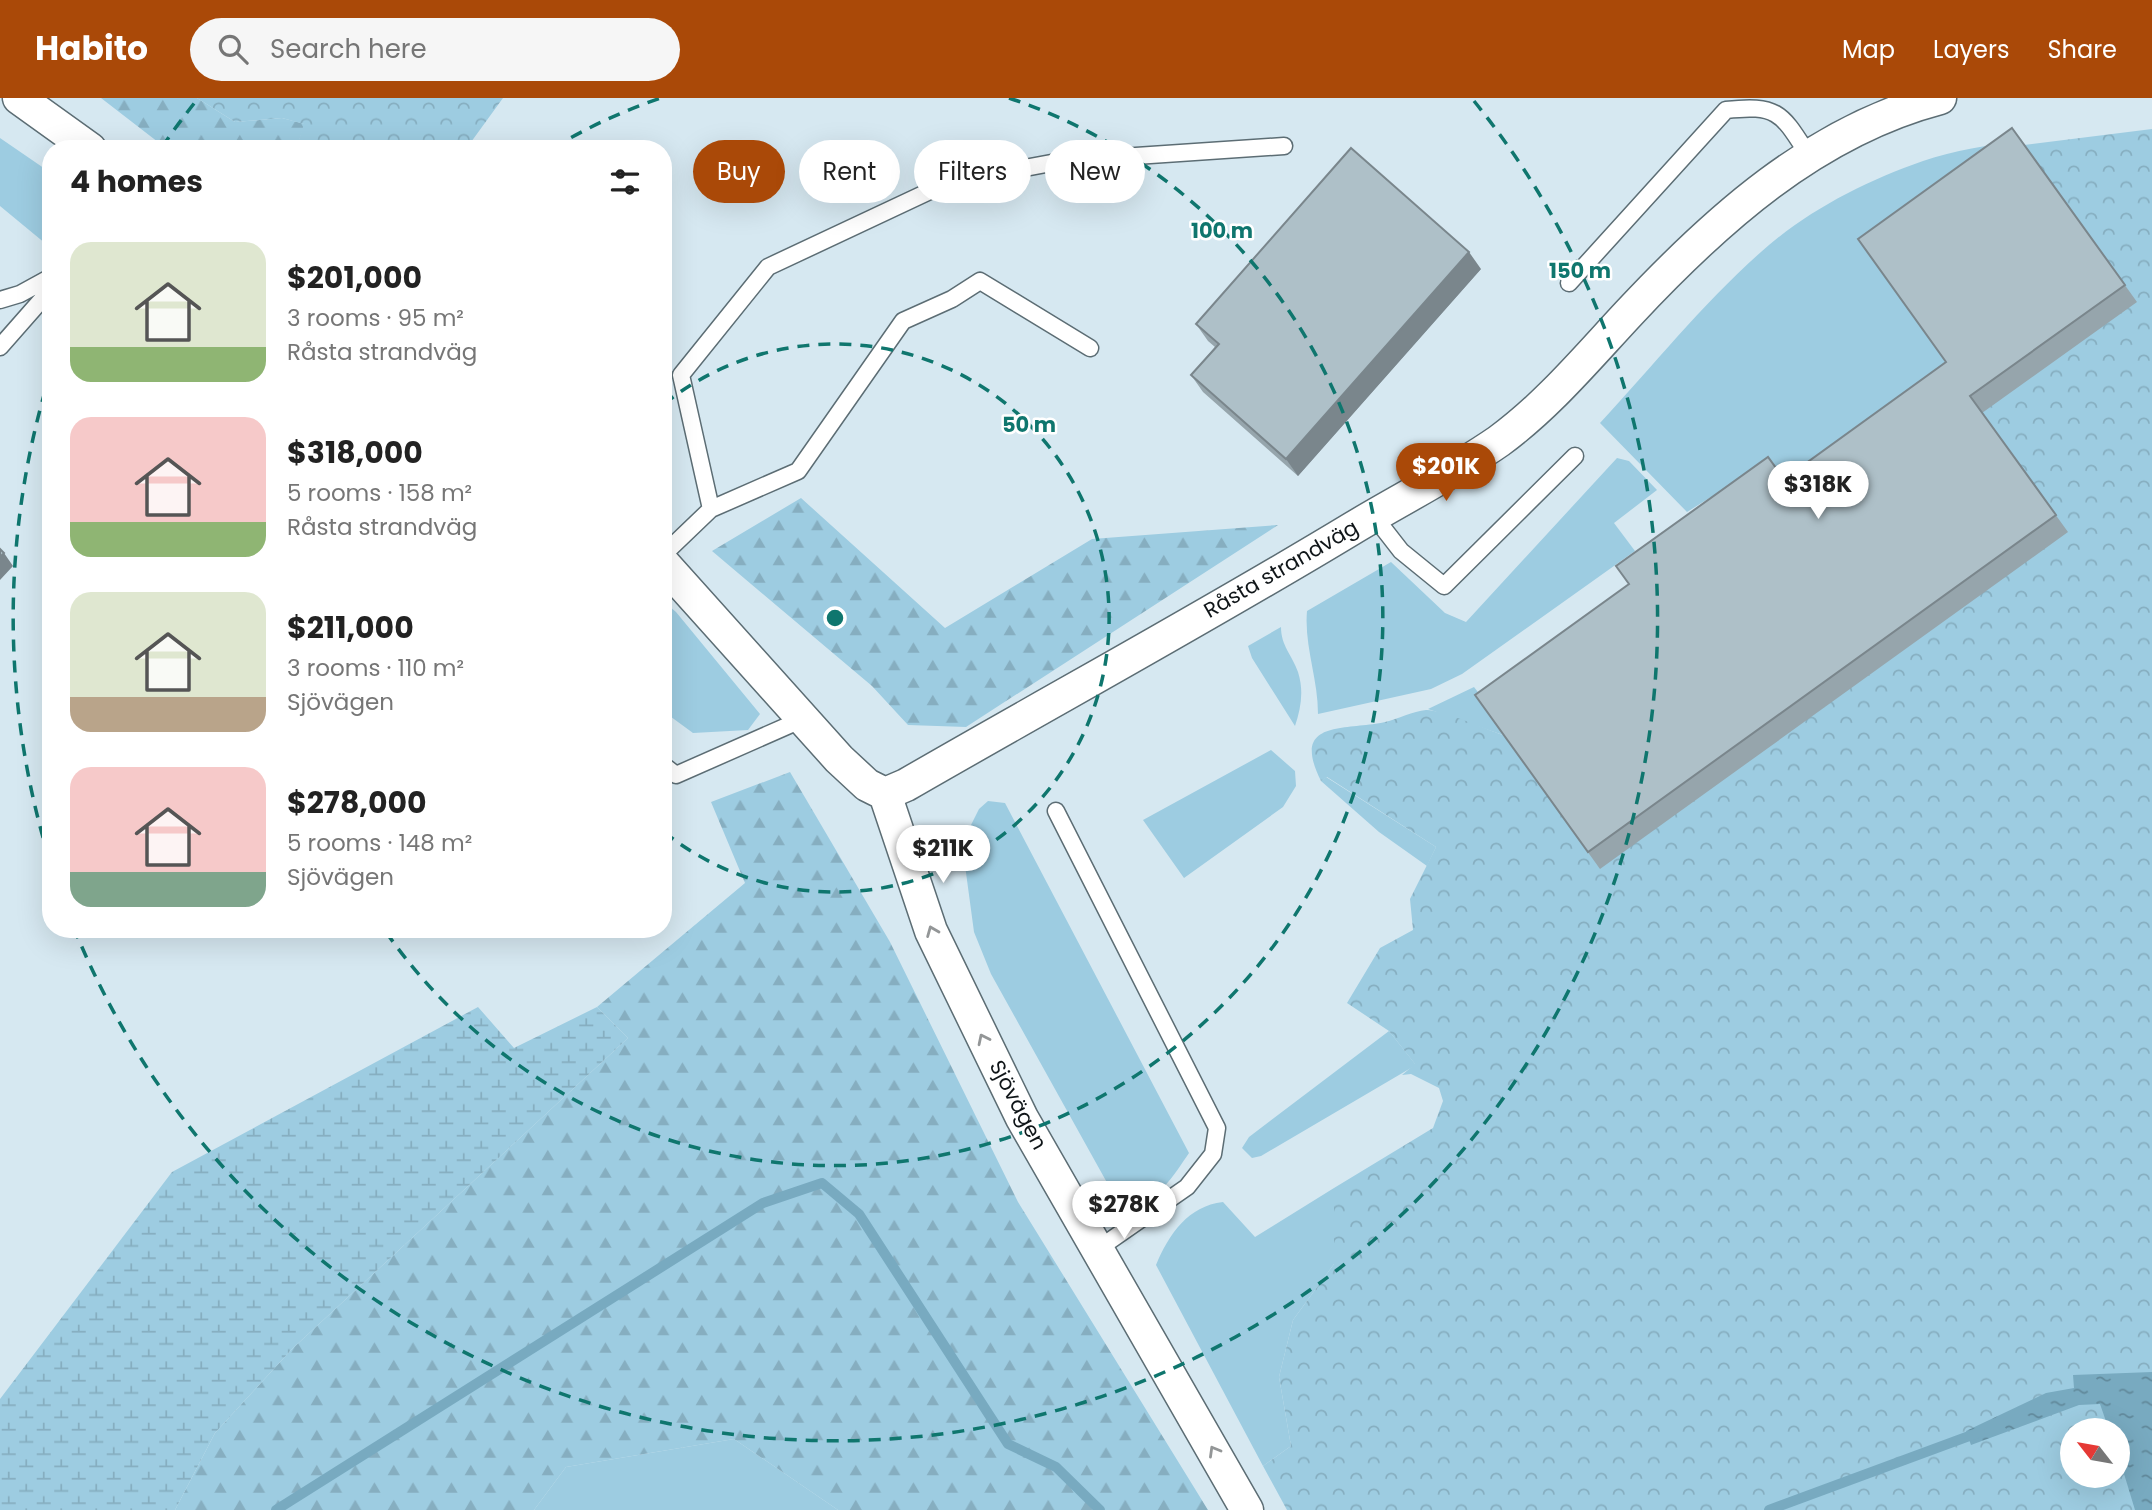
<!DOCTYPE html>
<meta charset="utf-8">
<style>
:root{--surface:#fff;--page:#f6f6f6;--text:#222;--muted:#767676;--accent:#aa4908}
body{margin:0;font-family:Poppins,sans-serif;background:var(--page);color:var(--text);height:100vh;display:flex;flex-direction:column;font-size:26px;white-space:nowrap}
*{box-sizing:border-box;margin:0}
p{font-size:23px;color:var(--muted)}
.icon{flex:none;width:38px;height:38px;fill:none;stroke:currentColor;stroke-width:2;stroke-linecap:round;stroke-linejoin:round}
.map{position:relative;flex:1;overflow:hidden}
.side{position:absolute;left:42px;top:42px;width:630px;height:798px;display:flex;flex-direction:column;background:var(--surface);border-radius:28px;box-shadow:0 7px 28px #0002}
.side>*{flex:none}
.hud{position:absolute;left:693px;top:42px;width:665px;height:63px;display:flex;gap:14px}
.needle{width:46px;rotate:301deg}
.fabs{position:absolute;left:2060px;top:1320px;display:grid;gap:14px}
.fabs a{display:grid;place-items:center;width:70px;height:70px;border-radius:50%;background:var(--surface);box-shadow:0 7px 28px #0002;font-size:35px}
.price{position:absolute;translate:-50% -60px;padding:0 16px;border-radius:24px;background:#fff;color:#222;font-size:23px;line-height:46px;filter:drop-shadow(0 2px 4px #0008)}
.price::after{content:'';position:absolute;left:50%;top:42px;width:21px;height:16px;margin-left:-10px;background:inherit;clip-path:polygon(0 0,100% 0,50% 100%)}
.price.current{background:var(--accent);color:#fff}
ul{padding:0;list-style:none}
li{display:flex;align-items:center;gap:21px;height:175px;padding:0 28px}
li span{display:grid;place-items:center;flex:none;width:196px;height:140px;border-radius:21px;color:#555}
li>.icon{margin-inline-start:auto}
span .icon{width:84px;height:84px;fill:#fffc;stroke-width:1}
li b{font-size:30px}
h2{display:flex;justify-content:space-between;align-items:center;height:84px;padding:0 28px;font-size:30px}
.pill{padding:0 24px;border-radius:32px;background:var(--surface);box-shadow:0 7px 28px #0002;font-size:24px;line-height:63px}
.pill.current{background:var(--accent);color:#fff}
header{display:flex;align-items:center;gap:42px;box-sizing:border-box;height:98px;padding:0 35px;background:var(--accent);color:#fff}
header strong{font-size:33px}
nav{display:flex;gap:38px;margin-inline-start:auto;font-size:24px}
.search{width:490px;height:63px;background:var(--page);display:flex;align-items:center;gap:18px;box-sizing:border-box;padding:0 24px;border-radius:38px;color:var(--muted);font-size:26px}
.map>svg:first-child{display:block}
.grass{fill:#9dcce1}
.forest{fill:url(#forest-firs)}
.wetland{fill:url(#wetland-marsh)}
.park{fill:url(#park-crowns);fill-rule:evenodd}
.water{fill:url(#water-ripples)}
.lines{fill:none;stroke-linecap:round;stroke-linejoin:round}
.stream{stroke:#78aac0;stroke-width:10}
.service-casing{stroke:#5c6d74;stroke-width:19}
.minor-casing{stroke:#5c6d74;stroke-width:35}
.service{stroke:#fff;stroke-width:16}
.minor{stroke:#fff;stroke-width:32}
.wall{fill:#96a5ac}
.shaded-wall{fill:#7a868c}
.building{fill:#aec0c8;stroke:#7a868c;stroke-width:2}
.oneway{stroke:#939697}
.ring{fill:none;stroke:#0f766e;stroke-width:3.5;stroke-dasharray:12 9}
.labels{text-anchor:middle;stroke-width:5;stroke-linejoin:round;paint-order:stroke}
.street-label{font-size:21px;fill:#0f1518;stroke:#fff}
.centre{fill:#0f766e;stroke:#fff;stroke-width:3.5}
.ring-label{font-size:21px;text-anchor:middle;font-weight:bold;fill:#0f766e;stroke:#fff;stroke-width:5;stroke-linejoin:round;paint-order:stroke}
</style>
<header>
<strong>Habito</strong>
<div class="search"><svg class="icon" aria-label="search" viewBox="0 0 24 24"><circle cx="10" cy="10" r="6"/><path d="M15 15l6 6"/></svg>Search here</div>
<nav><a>Map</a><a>Layers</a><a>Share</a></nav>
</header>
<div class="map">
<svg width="2152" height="1412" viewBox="0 0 2152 1412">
<defs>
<pattern id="forest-firs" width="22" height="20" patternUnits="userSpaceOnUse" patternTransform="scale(1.75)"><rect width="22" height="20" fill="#9dcce1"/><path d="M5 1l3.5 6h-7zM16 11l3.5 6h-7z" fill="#86aec0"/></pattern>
<pattern id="wetland-marsh" width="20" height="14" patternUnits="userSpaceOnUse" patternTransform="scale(1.75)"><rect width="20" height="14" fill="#9dcce1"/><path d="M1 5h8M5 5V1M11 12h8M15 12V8" fill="none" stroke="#86aec0"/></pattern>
<pattern id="park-crowns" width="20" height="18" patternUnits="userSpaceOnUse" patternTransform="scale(1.75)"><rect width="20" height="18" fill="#9dcce1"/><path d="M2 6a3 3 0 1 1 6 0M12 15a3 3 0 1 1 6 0" fill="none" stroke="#86aec0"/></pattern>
<pattern id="water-ripples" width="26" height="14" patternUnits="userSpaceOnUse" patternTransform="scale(1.75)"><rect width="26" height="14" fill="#78aac0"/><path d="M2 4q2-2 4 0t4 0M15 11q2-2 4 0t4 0" fill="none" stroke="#61899b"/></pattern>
</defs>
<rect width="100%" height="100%" fill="#d6e8f1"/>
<path class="grass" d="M0,40l51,35v63l-5,8 -46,-38z
M2021,41l3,6 -66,234 -231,133 -16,-15 -24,15 -87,-89c55,-59 107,-125 169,-178 44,-37 99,-65 154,-84 31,-11 66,-15 98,-22z
M1617,360l12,3 28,29 -43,33 21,28 -173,123 -31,15 -113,25c0,-36 -14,-68 -11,-103l84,-49 54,51 21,9z
M663,503l13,11 84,102 -12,16 -55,3 -30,-22z
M1281,529c0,19 11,28 17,45 6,19 3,36 -3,54l-43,-68 -4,-12z
M1474,589l17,22 12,26 -75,-26z
M1271,652l24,21 1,15 -13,21 -99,71 -41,-58z
M1326,679l110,70 -9,19 -48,-34 -58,-51z
M988,703l17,2 184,350c-15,22 -38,60 -69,53l-129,-232 -17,-42 -12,-89 17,-34z
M1389,933l27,34 -155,91 -9,2 -10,-10 7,-11z
M1334,1090v76l-41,56 -14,57 12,69 -28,20 -107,-201c13,-31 32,-59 67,-63l32,35z
M734,1341l104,71h-304l32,-43z"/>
<path class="forest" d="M101,0h96l38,24 47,-4 23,6 -9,25h-129z
M801,400l144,130 147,-89 186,-14 -312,202 -58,-2 -36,-39 -160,-135z
M790,674l100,170 128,260 190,308h-370l-104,-71 -168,28 -32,43h-359l40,-77 77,-84 336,-311 -31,-31 148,-124 -34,-81z"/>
<path class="wetland" d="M478,909l36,41 83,-41 31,31 -336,311 -77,84 -40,77h-175v-111l172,-227z"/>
<path class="park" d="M197,0h306l-37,51h-170l8,-25 -22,-6 -47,4z
M2152,31v1381h-865l-24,-44 28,-20 -12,-69 14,-57 41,-56v-76l99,-60 10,-27 -4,-13 -28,-14 -9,1 13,-11 -26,-33 -42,-28 33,-55 33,-18 -3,-31 26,-52 -109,-70 -6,4c-31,-62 23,-50 64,-59 13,-3 28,-11 41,-12 14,-1 62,20 77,25l479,-322 42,-268zM2072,1332h46v45h-46z"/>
<path class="water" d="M2152,1274v138h-17l-17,-56v-24h-9l-9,-26 -21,1 -108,40 -5,-14 80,-38 28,-5 -1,-13z"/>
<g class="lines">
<path class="stream" d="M276,1412l487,-307 59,-20 37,31 149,230 48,23 44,43
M1769,1412l211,-78"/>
<defs>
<path id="service" d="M1569,185l157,-173c53,-6 56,4 83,46
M0,202l20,-6 31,-17
M0,249l51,-58
M711,411l-30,-134 87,-108 181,-85 113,-21 222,-15
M1373,417l28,36 43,35 131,-130
M663,457l48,-46 87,-38 105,-150 49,-22 28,-18 110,67
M663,667l13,10 127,-56
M1056,713l161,317 -4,26 -26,33 -89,62"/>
<path id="minor" d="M19,0l71,51
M663,465l176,196 28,26 18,9 21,-9c149,-86 300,-168 447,-257 48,-29 100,-55 146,-87 49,-36 88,-83 130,-128 86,-92 185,-182 311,-215
M885,696l46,137 91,187 225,392"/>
</defs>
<use href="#service" class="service-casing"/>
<use href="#minor" class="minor-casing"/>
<use href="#service" class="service"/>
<use href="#minor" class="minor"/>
</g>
<path class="wall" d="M2012,30l125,174 -155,111 86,119 -468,337 -125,-174 309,-216 162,-117z
M1481,171l-183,207 -95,-84 -12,-17 24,-28 -7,-6 -12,-17z"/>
<path class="shaded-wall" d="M1469,154l12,17 -183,207 -12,-17z
M4,455l9,13 -13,14v-23z"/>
<path class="building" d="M2012,30l113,157 -155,111 86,119 -468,337 -113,-157 154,-111 -13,-18 152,-109 16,22 162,-117 -88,-123z
M1351,50l118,104 -183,207 -95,-84 28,-31 -23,-20z
M0,451l4,4 -4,4z"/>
<defs><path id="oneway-chevron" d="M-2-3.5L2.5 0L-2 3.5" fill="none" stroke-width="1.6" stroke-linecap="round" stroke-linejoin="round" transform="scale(1.75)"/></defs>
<g class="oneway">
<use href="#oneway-chevron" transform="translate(932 833) rotate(-112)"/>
<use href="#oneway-chevron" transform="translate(983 941) rotate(-116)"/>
<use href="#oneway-chevron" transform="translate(1214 1353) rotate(-120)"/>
</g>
<g class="ring">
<path d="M664 306A274 274 0 1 1 664 734"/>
<path d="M553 50A548 548 0 0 1 661 0M1009 0A548 548 0 1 1 386 834"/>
<path d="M49 760A822 822 0 0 1 49 280M162 49A822 822 0 0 1 196 3M1474 3A822 822 0 1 1 76 835"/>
</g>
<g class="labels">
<g class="street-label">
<text transform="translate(1281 471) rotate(-30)" y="7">Råsta strandväg</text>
<text transform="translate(1018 1007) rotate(62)" y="7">Sjövägen</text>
</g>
</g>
<circle cx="835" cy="520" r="10" class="centre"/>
<g class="ring-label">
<text x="1222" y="140">100 m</text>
<text x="1580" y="180">150 m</text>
<text x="1029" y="334">50 m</text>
</g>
</svg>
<div class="fabs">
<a><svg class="needle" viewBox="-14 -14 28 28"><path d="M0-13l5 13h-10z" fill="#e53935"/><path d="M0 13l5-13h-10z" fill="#767676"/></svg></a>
</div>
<b class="price current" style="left:1446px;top:405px">$201K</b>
<b class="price" style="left:1818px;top:423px">$318K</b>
<b class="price" style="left:943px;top:787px">$211K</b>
<b class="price" style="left:1124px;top:1143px">$278K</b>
<div class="hud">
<a class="pill current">Buy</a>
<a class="pill">Rent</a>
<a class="pill">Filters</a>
<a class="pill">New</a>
</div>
<section class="side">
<h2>4 homes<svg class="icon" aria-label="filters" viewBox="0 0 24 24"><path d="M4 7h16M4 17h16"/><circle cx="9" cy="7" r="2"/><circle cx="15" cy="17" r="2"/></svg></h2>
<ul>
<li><span style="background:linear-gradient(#dfe7d0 75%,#8fb573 0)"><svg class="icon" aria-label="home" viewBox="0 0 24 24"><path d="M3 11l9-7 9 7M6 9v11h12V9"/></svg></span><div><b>$201,000</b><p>3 rooms · 95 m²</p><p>Råsta strandväg</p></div></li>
<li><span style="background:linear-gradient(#f6c9c9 75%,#8fb573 0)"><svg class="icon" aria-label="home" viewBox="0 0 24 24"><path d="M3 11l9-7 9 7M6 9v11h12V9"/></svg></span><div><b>$318,000</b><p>5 rooms · 158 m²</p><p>Råsta strandväg</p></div></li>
<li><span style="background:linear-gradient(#dfe7d0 75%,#b9a48a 0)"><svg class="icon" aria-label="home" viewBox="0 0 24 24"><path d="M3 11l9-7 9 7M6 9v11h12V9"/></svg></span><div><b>$211,000</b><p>3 rooms · 110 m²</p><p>Sjövägen</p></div></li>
<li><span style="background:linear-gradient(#f6c9c9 75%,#7fa58c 0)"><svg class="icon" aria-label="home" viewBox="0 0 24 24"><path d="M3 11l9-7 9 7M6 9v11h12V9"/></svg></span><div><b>$278,000</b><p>5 rooms · 148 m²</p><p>Sjövägen</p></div></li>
</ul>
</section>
</div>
